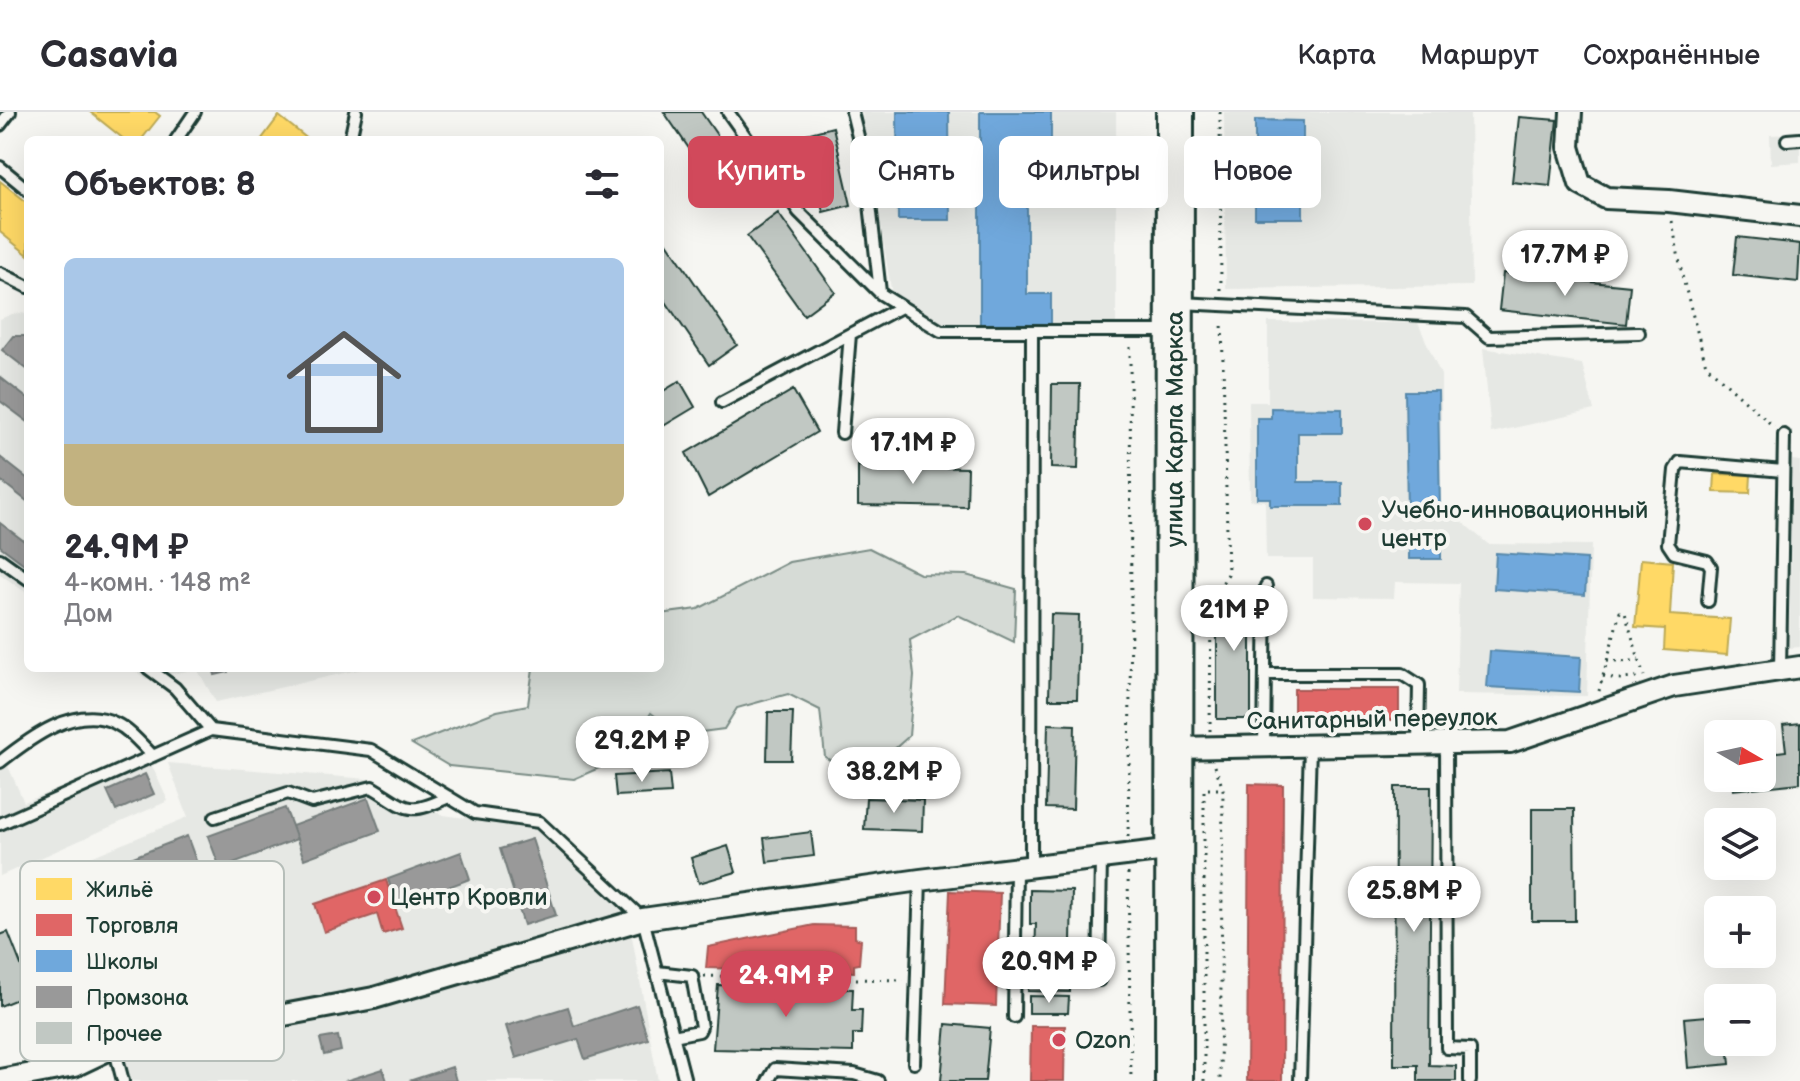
<!DOCTYPE html>
<html lang="ru">
<meta charset="utf-8">
<style>
:root{--surface:#fff;--page:#f7f7f7;--text:#2b2b33;--muted:#7c7c81;--line:#e1e1e2;--accent:#d1495b}
body{margin:0;font-family:"Balsamiq Sans",sans-serif;background:var(--page);color:var(--text);height:100vh;display:flex;flex-direction:column;font-size:30px;white-space:nowrap}
*{box-sizing:border-box;margin:0}
p{font-size:26px;color:var(--muted)}
.icon{flex:none;width:44px;height:44px;fill:none;stroke:currentColor;stroke-width:2;stroke-linecap:round;stroke-linejoin:round}
.map{position:relative;flex:1;overflow:hidden}
.panel{position:absolute;left:24px;top:24px;width:640px;height:536px;display:flex;flex-direction:column;background:var(--surface);border-radius:12px;box-shadow:0 8px 32px #0002}
.panel>*{flex:none}
.top-card{position:absolute;left:688px;top:24px;width:760px;height:72px;display:flex;gap:16px}
.needle{width:52px;rotate:99deg}
.tools{position:absolute;left:1704px;top:608px;display:grid;gap:16px}
.tools a{display:grid;place-items:center;width:72px;height:72px;border-radius:12px;background:var(--surface);box-shadow:0 8px 32px #0002;font-size:40px}
.price{position:absolute;translate:-50% -68px;padding:0 18px;border-radius:28px;background:#fff;color:#222;font-size:26px;line-height:52px;filter:drop-shadow(0 2px 4px #0008)}
.price::after{content:'';position:absolute;left:50%;top:48px;width:24px;height:18px;margin-left:-12px;background:inherit;clip-path:polygon(0 0,100% 0,50% 100%)}
.price.selected{background:var(--accent);color:#fff}
ul{padding:0;list-style:none}
li{display:grid;align-content:center;gap:16px;height:424px;padding:0 40px}
li+li{border-top:2px solid var(--line)}
li span{display:grid;place-items:center;height:248px;border-radius:12px;color:#555}
li>.icon{margin-inline-start:auto}
span .icon{width:144px;height:144px;fill:#fffc;stroke-width:1}
li b{font-size:34px}
h2{display:flex;justify-content:space-between;align-items:center;height:96px;padding:0 40px;font-size:34px}
.pill{padding:0 28px;border-radius:12px;background:var(--surface);box-shadow:0 8px 32px #0002;font-size:28px;line-height:72px}
.pill.selected{background:var(--accent);color:#fff}
header{display:flex;align-items:center;gap:48px;box-sizing:border-box;height:112px;padding:0 40px;background:var(--surface);border-bottom:2px solid var(--line)}
header strong{font-size:38px}
nav{display:flex;gap:44px;margin-inline-start:auto;font-size:28px}
.map>svg:first-child{display:block}
.built{fill:#e6e8e4}
.green{fill:#d6dbd6;stroke:#7a8c85;stroke-width:2}
.homes{fill:#ffd966;stroke:#bcaa57;stroke-width:2}
.shops{fill:#e06666;stroke:#a65a57;stroke-width:2}
.schools{fill:#6fa8dc;stroke:#5788aa;stroke-width:2}
.industry{fill:#999;stroke:#747d7b;stroke-width:2}
.building{fill:#c1c8c3;stroke:#1f3d34;stroke-width:2}
.lines{fill:none;stroke-linecap:round;stroke-linejoin:round}
.lane-casing{stroke:#1f3d34;stroke-width:16}
.street-casing{stroke:#1f3d34;stroke-width:26}
.highway-casing{stroke:#1f3d34;stroke-width:42}
.path{stroke:#1f3d34;stroke-width:3;stroke-dasharray:2 6;stroke-linecap:butt}
.lane{stroke:#f6f6f2;stroke-width:10}
.street{stroke:#f6f6f2;stroke-width:20}
.highway{stroke:#f6f6f2;stroke-width:36}
.poi-dot{fill:#d1495b;stroke:#f6f6f2;stroke-width:3}
.labels{text-anchor:middle;stroke-width:8;stroke-linejoin:round;paint-order:stroke}
.street-label{font-size:24px;fill:#1f3d34;stroke:#f6f6f2}
.poi-label{font-size:24px;fill:#1f3d34;stroke:#f6f6f2;text-anchor:start}
.key{fill:#f6f6f2;stroke:#b6beb9;stroke-width:2}
.key-label{font-size:22px;fill:#1f3d34}
</style>
<header>
<strong>Casavia</strong>
<nav><a>Карта</a><a>Маршрут</a><a>Сохранённые</a></nav>
</header>
<div class="map">
<svg width="1800" height="969" viewBox="0 0 1800 969">
<rect width="100%" height="100%" fill="#f6f6f2"/>
<filter id="ink" filterUnits="userSpaceOnUse"><feTurbulence type="fractalNoise" baseFrequency=".0125" numOctaves="2"/><feDisplacementMap in="SourceGraphic" scale="16" xChannelSelector="R" yChannelSelector="G"/><feConvolveMatrix kernelMatrix="1 2 1 2 8 2 1 2 1" color-interpolation-filters="sRGB"/></filter>
<g filter="url(#ink)">
<path class="built" d="M862,0h254v223l-175,-4 -49,-36z
M1224,0h246l2,174 -246,3z
M1800,22v28l-29,2 -1,-29z
M28,201v281l-28,-20v-255l12,-5z
M1268,210l150,1 23,52v129l47,40 103,1 -4,151 -131,-2 3,-111 -64,-1 -1,16 -81,-1v-38h-47l-1,-58 -15,-1 -1,-98h19z
M1483,236l99,16 12,46 -103,23z
M1792,348l8,1v186l-11,1z
M131,556h236l-151,34 -19,-33 -51,10z
M0,636l24,54 123,-47 21,46 -168,75z
M168,651l200,16 75,36 91,12 78,64 19,40 27,150h-526l-28,-88 -25,-18 -32,-100 141,-58z"/>
<path class="green" d="M869,436l51,26 46,1 50,14 -2,53 -56,-27 -48,25 4,36 -5,60 -28,25 -31,12 -25,-16 -5,-47 -32,-16 -51,14 -13,21 -45,6 -28,-22 -27,44 -50,22 -125,-13 -37,-22 85,-33 31,-6 5,-37h127v-54l38,-5 91,-47z"/>
<path class="homes" d="M90,0h65l5,4 -19,24h-16z
M279,4l30,24h-48z
M0,69l28,22v52l-28,-23z
M1715,362l36,1 -1,18 -36,-1z
M1641,447l32,3 -3,53 60,4 -3,36 -63,-5 1,-21 -30,-2z"/>
<path class="shops" d="M1294,577h105v31h-105z
M1249,672l34,1 -1,296h-35z
M386,768l16,48 -19,6 -6,-20 -53,18 -9,-28z
M950,779l50,2 -4,113 -51,-2z
M814,813l41,1v12l6,2 -2,24 -5,1v7l-148,-4 2,-21z
M1031,914h34l-1,55h-34z"/>
<path class="schools" d="M897,0h52l1,108h-52z
M980,0h71v34h-24v148h24v32h-71z
M1255,8l48,1v26h-8v44h8v27h-48z
M1405,279h33l2,121 -33,1z
M1271,296l71,1v24h-44v49h44v24h-72v-8h-13v-80h14z
M1409,432h32v15h-32z
M1496,441l91,6 -2,36 -91,-6z
M1490,539l91,6 -2,35 -92,-5z"/>
<path class="industry" d="M13,224h15v34l-26,-20z
M0,265l28,22v23l-28,-21z
M0,345l28,22v23l-28,-22z
M0,411l28,21v23l-28,-21z
M213,556h14l1,4 -13,3z
M145,662l9,20 -38,17 -9,-20z
M368,686l12,33 -76,28 -12,-33z
M285,696l12,31 -77,29 -12,-32z
M187,724l11,30 -66,26 -12,-30z
M532,727l24,76 -32,10 -24,-76z
M461,740l9,27 -73,27 -9,-27z
M637,893l11,34 -63,20 -7,-20 -62,19 -10,-32 62,-19 6,19z
M338,924l3,15 -17,4 -4,-16z
M452,955l4,14h-47z
M383,957l4,12h-42z"/>
<path class="building" d="M664,0h37l47,68 -25,18z
M1519,5l38,3 -7,66 -38,-4z
M833,15l18,78 -28,7 -17,-78z
M778,101l57,79 -31,23 -57,-79z
M660,120l77,113 -28,20 -49,-72z
M1737,125l63,7 -2,38 -65,-7z
M1503,161l127,13 -4,38 -127,-14z
M680,269l15,26 -35,21v-35z
M1052,272h28l-2,85 -27,-1z
M793,278l24,42 -109,65 -22,-44z
M858,354l110,2 -1,39 -109,-2z
M1217,475h34v132h-34z
M1051,502l28,1 -2,84h-28z
M768,600h25l-2,48h-24z
M1800,611v60l-67,7 -1,-12h30v-24l24,-3 -3,-26z
M1048,612l27,1 -2,84 -27,-1z
M669,661l2,20 -55,3 -2,-20z
M1395,675h36l-2,278 27,1v15h-38v-16h-24z
M866,686l57,2 -1,31 -58,-2z
M1532,697h42l1,112h-43z
M811,720l3,24 -47,6 -3,-24z
M728,734l8,26 -37,11 -8,-25z
M1030,778l42,1 -2,101 -42,-1 1,-31h6l1,-36h-6z
M8,820l24,61 -32,13v-71z
M718,873l135,4 -1,21h10l-1,24h-8v18l-140,-3z
M1029,884l40,1 -1,16h-39z
M1718,903v27h10l2,22 -42,4 -4,-50z
M946,912l44,4 -5,53h-44z"/>
<g class="lines">
<defs>
<path id="lane" d="M728,0l71,100 82,82 60,37h227
M852,0l14,57 14,123
M0,13l10,-13
M176,28l19,-28
M350,28l6,-28
M1787,28l13,-1
M0,55l28,23
M0,161l28,14
M1180,191l286,14 23,20 150,-4
M722,290l179,-95
M842,321l8,-99
M0,447l28,20
M1708,489l3,-34 -4,-6 -33,-8 -6,-9 7,-74 5,-8 103,9
M148,556l27,20 36,42
M1780,558l4,-235
M1265,562h137l17,11 -1,59
M1446,631l1,305 23,1v32
M1264,635l2,-161
M0,650c29,-23 76,-59 115,-39 15,7 26,21 38,33
M215,705l73,-24 24,9 60,-15c38,23 34,29 77,10
M0,712l211,-94 160,20 104,63 64,9 104,97 42,162
M1031,754l1,-535
M657,860l35,4 9,51 -2,4 -26,5
M1099,868l2,-122
M1014,905l2,-149
M114,935l9,34
M914,951l6,-183
M768,969l7,-12 79,5 24,7
M1300,969l10,-335"/>
<path id="street" d="M1571,0l-2,35 11,37 26,14 63,3 131,15
M1174,636l336,-6 164,-56 126,-19
M0,968l74,-14 40,-19 260,-49 269,-79 277,-39 255,-31"/>
<g id="highway">
<path id="s1" d="M1174,969l1,-969"/>
</g>
</defs>
<use href="#lane" class="lane-casing"/>
<use href="#street" class="street-casing"/>
<use href="#highway" class="highway-casing"/>
<path class="path" d="M1220,0l1,180
M1672,109l10,54 24,90 68,62
M1607,548l21,2 11,-3
M1603,564c14,4 25,4 39,-1
M1599,579l21,-79 5,1 19,63
M1210,619l1,-130 17,-27 -6,-254
M1215,654l8,23 -3,292
M1128,725l3,-215 -1,-277
M1128,761l3,208
M704,864l200,4
M1204,969v-292h19"/>
<use href="#lane" class="lane"/>
<use href="#street" class="street"/>
<use href="#highway" class="highway"/>
</g>
</g>
<g class="poi-dot">
<circle cx="1365" cy="412" r="8"/>
<circle cx="374" cy="785" r="8"/>
<circle cx="1059" cy="928" r="8"/>
</g>
<g class="labels">
<g class="street-label">
<text dy="8" stroke="none"><textPath href="#s1" startOffset="652">улица Карла Маркса</textPath></text>
<text transform="translate(1372 607) rotate(-1)" y="8">Санитарный переулок</text>
</g>
<g class="poi-label">
<text x="1381" y="406">Учебно-инновационный<tspan x="1381" dy="28">центр</tspan></text>
<text x="390" y="793">Центр Кровли</text>
<text x="1075" y="936">Ozon</text>
</g>
</g>
<rect x="20" y="749" width="264" height="200" rx="12" class="key"/>
<rect x="36" y="766" width="36" height="22" fill="#ffd966"/>
<rect x="36" y="802" width="36" height="22" fill="#e06666"/>
<rect x="36" y="838" width="36" height="22" fill="#6fa8dc"/>
<rect x="36" y="874" width="36" height="22" fill="#999"/>
<rect x="36" y="910" width="36" height="22" fill="#c1c8c3"/>
<g class="key-label">
<text x="86" y="785">Жильё</text>
<text x="86" y="821">Торговля</text>
<text x="86" y="857">Школы</text>
<text x="86" y="893">Промзона</text>
<text x="86" y="929">Прочее</text>
</g>
</svg>
<div class="tools">
<a><svg class="needle" viewBox="-14 -14 28 28"><path d="M0-13l5 13h-10z" fill="#e53935"/><path d="M0 13l5-13h-10z" fill="#7c7c81"/></svg></a>
<a><svg class="icon" aria-label="layers" viewBox="0 0 24 24"><path d="M12 4l9 5-9 5-9-5zM3 14l9 5 9-5"/></svg></a>
<a>+</a>
<a>−</a>
</div>
<b class="price" style="left:1565px;top:186px">17.7M ₽</b>
<b class="price" style="left:913px;top:374px">17.1M ₽</b>
<b class="price" style="left:1234px;top:541px">21M ₽</b>
<b class="price" style="left:642px;top:672px">29.2M ₽</b>
<b class="price" style="left:894px;top:703px">38.2M ₽</b>
<b class="price" style="left:1414px;top:822px">25.8M ₽</b>
<b class="price" style="left:1049px;top:893px">20.9M ₽</b>
<b class="price selected" style="left:786px;top:907px">24.9M ₽</b>
<div class="top-card">
<a class="pill selected">Купить</a>
<a class="pill">Снять</a>
<a class="pill">Фильтры</a>
<a class="pill">Новое</a>
</div>
<section class="panel">
<h2>Объектов: 8<svg class="icon" aria-label="filters" viewBox="0 0 24 24"><path d="M4 7h16M4 17h16"/><circle cx="9" cy="7" r="2"/><circle cx="15" cy="17" r="2"/></svg></h2>
<ul>
<li><span style="background:linear-gradient(#a9c7e8 75%,#c2b280 0)"><svg class="icon" aria-label="home" viewBox="0 0 24 24"><path d="M3 11l9-7 9 7M6 9v11h12V9"/></svg></span><div><b>24.9M ₽</b><p>4-комн. · 148 m²</p><p>Дом</p></div></li>
</ul>
</section>
</div>
